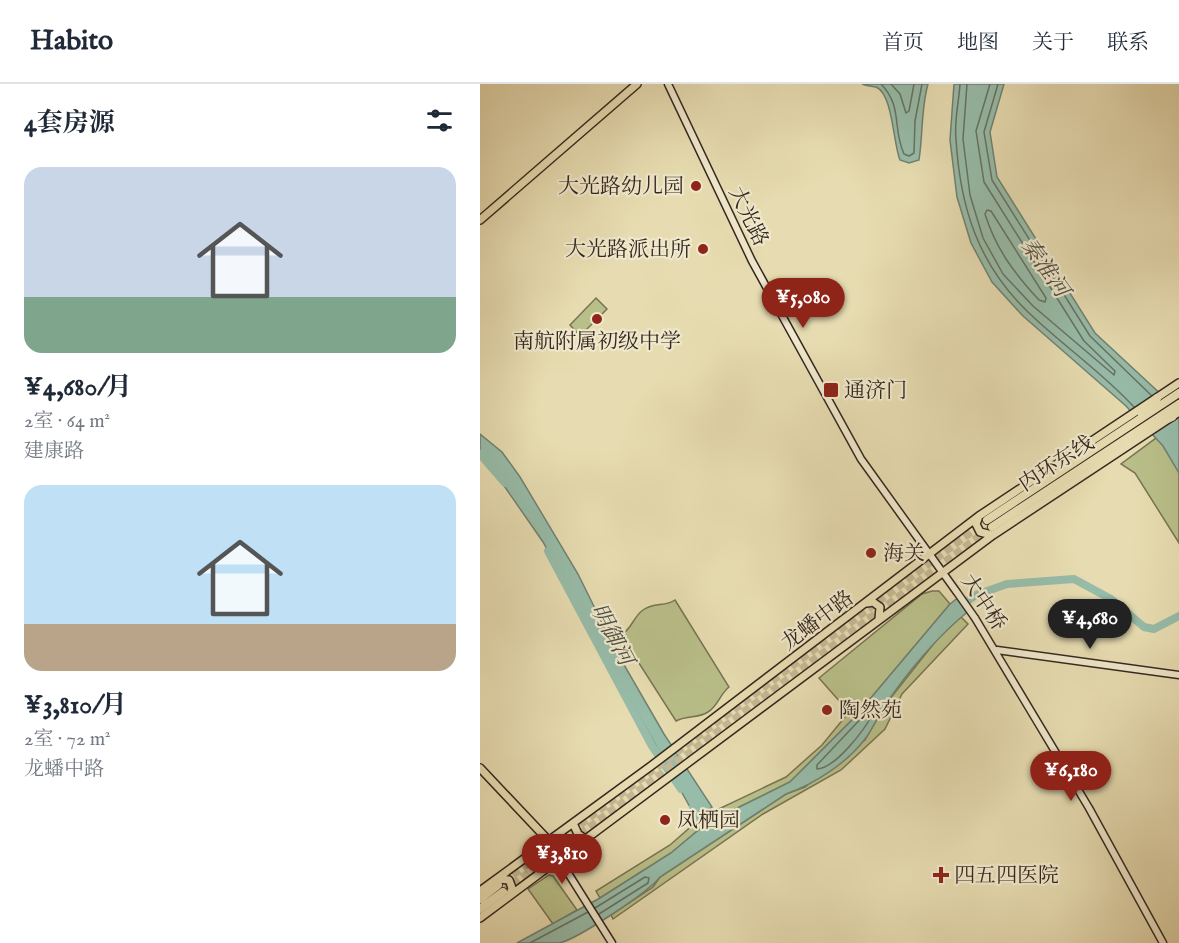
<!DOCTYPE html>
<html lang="zh">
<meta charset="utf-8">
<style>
:root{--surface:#fff;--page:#f6f6f7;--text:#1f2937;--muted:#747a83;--line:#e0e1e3;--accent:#8f2418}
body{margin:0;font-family:"IM FELL English","Noto Serif SC",serif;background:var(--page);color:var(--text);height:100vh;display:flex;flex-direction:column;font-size:22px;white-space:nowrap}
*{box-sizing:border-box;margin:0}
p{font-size:20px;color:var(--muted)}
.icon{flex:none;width:33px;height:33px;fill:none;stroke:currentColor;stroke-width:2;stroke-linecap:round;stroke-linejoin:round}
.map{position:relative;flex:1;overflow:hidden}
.panel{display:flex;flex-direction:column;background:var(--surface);width:480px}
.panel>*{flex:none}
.price{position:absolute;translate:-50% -51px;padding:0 14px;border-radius:21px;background:var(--accent);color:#fff;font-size:20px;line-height:39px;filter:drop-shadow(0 2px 3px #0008)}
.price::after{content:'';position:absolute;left:50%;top:36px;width:18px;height:14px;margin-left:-9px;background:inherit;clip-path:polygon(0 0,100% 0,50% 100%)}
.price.current{background:#222;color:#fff}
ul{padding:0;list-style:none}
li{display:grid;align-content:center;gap:12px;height:318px;padding:0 24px}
li span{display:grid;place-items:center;height:186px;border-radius:18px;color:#555}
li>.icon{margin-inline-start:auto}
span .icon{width:108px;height:108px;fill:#fffc;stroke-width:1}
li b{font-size:26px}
h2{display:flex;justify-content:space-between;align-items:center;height:72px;padding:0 24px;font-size:26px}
header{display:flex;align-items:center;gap:36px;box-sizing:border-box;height:84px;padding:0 30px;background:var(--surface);border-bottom:2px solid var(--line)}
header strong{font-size:28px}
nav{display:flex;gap:33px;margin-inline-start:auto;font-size:21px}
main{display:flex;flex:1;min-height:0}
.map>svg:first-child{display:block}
.green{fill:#b9bf89;stroke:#787454;stroke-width:1.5}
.water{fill:#97bca9;stroke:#708172;stroke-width:1.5}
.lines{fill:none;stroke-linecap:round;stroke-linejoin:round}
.shore{stroke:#667264;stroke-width:1.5}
.river{stroke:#97bca9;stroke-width:8}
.highway-tunnel{stroke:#c4b894;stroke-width:8;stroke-dasharray:8 4;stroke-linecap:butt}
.secondary-casing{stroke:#362820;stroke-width:9}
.primary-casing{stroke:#362820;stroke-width:10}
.highway-casing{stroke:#362820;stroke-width:10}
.secondary{stroke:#efe8cc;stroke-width:6}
.primary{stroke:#e7dcb1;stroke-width:7}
.highway{stroke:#e7dcb1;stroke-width:8}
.secondary-bridge-casing{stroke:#362820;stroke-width:9;stroke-linecap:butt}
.secondary-bridge{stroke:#efe8cc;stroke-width:6}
.poi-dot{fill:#8f2418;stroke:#efe8cc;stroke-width:2}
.labels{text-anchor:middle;stroke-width:4.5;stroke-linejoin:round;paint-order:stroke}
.poi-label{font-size:21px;fill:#362820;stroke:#efe8cc;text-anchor:start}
.street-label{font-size:21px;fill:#362820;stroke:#efe8cc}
.water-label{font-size:22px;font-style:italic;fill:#4e4d42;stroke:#efe8cc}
</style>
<header>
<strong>Habito</strong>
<nav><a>首页</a><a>地图</a><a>关于</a><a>联系</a></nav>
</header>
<main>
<section class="panel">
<h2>4套房源<svg class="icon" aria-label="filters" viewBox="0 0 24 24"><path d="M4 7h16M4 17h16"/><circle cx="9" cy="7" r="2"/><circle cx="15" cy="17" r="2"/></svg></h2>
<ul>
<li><span style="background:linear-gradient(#c9d6e8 70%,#7fa58c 0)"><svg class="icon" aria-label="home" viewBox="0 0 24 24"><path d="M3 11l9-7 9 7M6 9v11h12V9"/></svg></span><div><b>¥4,680/月</b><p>2室 · 64 m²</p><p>建康路</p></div></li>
<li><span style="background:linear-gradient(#bfe0f5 75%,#b9a48a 0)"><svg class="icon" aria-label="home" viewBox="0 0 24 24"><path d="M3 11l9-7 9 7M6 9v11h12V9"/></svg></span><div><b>¥3,810/月</b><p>2室 · 72 m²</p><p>龙蟠中路</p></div></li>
</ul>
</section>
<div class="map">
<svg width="699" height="859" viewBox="0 0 699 859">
<rect width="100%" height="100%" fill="#e7dcb1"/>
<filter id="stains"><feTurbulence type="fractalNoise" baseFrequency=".00333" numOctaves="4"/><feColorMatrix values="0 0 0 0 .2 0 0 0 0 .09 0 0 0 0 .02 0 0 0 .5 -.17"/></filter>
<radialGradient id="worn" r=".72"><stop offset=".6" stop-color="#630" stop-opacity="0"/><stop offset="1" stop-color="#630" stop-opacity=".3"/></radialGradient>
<path class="green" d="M116,214l11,11 -27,27 -10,-11z
M699,337v122l-44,-70 -14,-9z
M452,507h7l11,13 -96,114 -64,64 -83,41 -36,30 -71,45 -4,-7 74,-46 32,-28 84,-40 36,-32 27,-33 -30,-34 103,-84z
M195,516l54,87c-9,7 -11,19 -21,25 -11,7 -22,3 -32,9l-55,-86c11,-6 12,-18 22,-25 11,-8 22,-3 32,-10z
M481,533l7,7 -66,70 -17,35 -44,41 -78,44 -150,105 -2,-4 42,-28 7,-10 126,-83 19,-7 60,-47 20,-35 54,-68z
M69,791l4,1 24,34 -24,14 -25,-35z"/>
<path class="water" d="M382,0h66c-7,25 -5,50 -9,76l-10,3 -9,-3c-7,-17 -7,-66 -24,-73 -4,-1 -9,-1 -14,-3z
M474,0h50l-14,48 7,45 98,156 84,78v62l-16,-27 -37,-40 -103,-90 -31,-34 -21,-39 -14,-46 -7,-57z
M0,350l22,18 18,25 58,97 38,77 48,83 48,73 -16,11 -153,-276 -63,-91z
M480,512l10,14c-31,24 -65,65 -86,97 -7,11 -12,23 -19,32 -19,25 -51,45 -79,55l-126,83c-11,15 -84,63 -101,66 -13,0 -29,0 -42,0l83,-45 71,-45 36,-30 83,-41 64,-64 96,-114z"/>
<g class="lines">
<path class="shore" d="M401,0c22,23 11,43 23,70l5,2 5,-3 1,-32 7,-37
M411,0l9,10 6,19 3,-2 5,-27
M480,0c-1,18 -6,36 -4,55 4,68 22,125 72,173 34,33 74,60 106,95
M487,0l-4,55 7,56 13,43 20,36 30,32 81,69 1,-4 -31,-30 -100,-159 -8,-51 14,-47
M518,0l-14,48 8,48 98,156 61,59
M507,126l4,1 55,87 -1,4 -6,-2c-25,-27 -43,-51 -54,-86z
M388,627l4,-1 1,4c-9,16 -37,54 -56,55v-4z
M115,824l50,-31 4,1 -1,5 -49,31
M50,859l58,-31"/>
<path class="river" d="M0,370l25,29
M68,467l104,195 29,43
M479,523l17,-12 31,-11 67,-5 37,20 33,28 10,2 25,-13
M213,723l18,27"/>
<path class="highway-tunnel" d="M23,798l484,-362
M23,808l489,-365"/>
<defs>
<path id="secondary" d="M188,0l84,177 109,198 95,132
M495,534l114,190 74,135
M517,566l182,25
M66,754l66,105"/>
<path id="primary" d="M0,136l157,-136
M498,435l-2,5 4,8 12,3
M387,519l6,-1 7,5 -1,12
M0,684l68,72
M93,739l5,11 7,5
M17,795l12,1 3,8 -2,6
M0,807l171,-125 328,-250 200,-133
M0,834l513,-383 186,-123"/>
<path id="highway" d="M662,330l15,-16
M675,340l17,-7
M507,436l192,-127
M512,443l187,-123
M0,815l18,-14
M0,825l23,-17"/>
</defs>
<use href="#secondary" class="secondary-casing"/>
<use href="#primary" class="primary-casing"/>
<use href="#highway" class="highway-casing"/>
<use href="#secondary" class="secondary"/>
<use href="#primary" class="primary"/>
<use href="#highway" class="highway"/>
<defs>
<path id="secondary-bridge" d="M476,507l19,27"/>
</defs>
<use href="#secondary-bridge" class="secondary-bridge-casing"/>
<use href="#secondary-bridge" class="secondary-bridge"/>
</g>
<g class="poi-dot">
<circle cx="216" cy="102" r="6"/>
<circle cx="223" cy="165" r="6"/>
<circle cx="117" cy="235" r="6"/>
<rect x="343" y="298" width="16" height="16" rx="3"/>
<circle cx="391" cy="469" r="6"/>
<circle cx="347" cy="626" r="6"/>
<circle cx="185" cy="736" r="6"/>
<path d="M458 782h6v6h6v6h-6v6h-6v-6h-6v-6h6z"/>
</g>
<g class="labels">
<g class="poi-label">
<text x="204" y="109" text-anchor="end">大光路幼儿园</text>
<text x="211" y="172" text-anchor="end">大光路派出所</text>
<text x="117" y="264" text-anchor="middle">南航附属初级中学</text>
<text x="364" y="313">通济门</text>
<text x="403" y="476">海关</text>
<text x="359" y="633">陶然苑</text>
<text x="197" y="743">凤栖园</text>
<text x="474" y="798">四五四医院</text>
</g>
<g class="street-label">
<text transform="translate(269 132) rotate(64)" y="7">大光路</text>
<text transform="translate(576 379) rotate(-33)" y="7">内环东线</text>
<text transform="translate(504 518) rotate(56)" y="7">大中桥</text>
<text transform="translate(337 536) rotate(-37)" y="7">龙蟠中路</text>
</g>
<g class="water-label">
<text transform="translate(566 183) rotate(55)" y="8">秦淮河</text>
<text transform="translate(133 550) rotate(62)" y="8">明御河</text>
</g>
</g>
<rect width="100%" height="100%" filter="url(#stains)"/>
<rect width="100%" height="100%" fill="url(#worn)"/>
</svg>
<b class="price" style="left:323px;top:245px">¥5,080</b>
<b class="price current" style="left:610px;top:566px">¥4,680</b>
<b class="price" style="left:591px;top:718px">¥6,180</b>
<b class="price" style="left:82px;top:801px">¥3,810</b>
</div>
</main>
